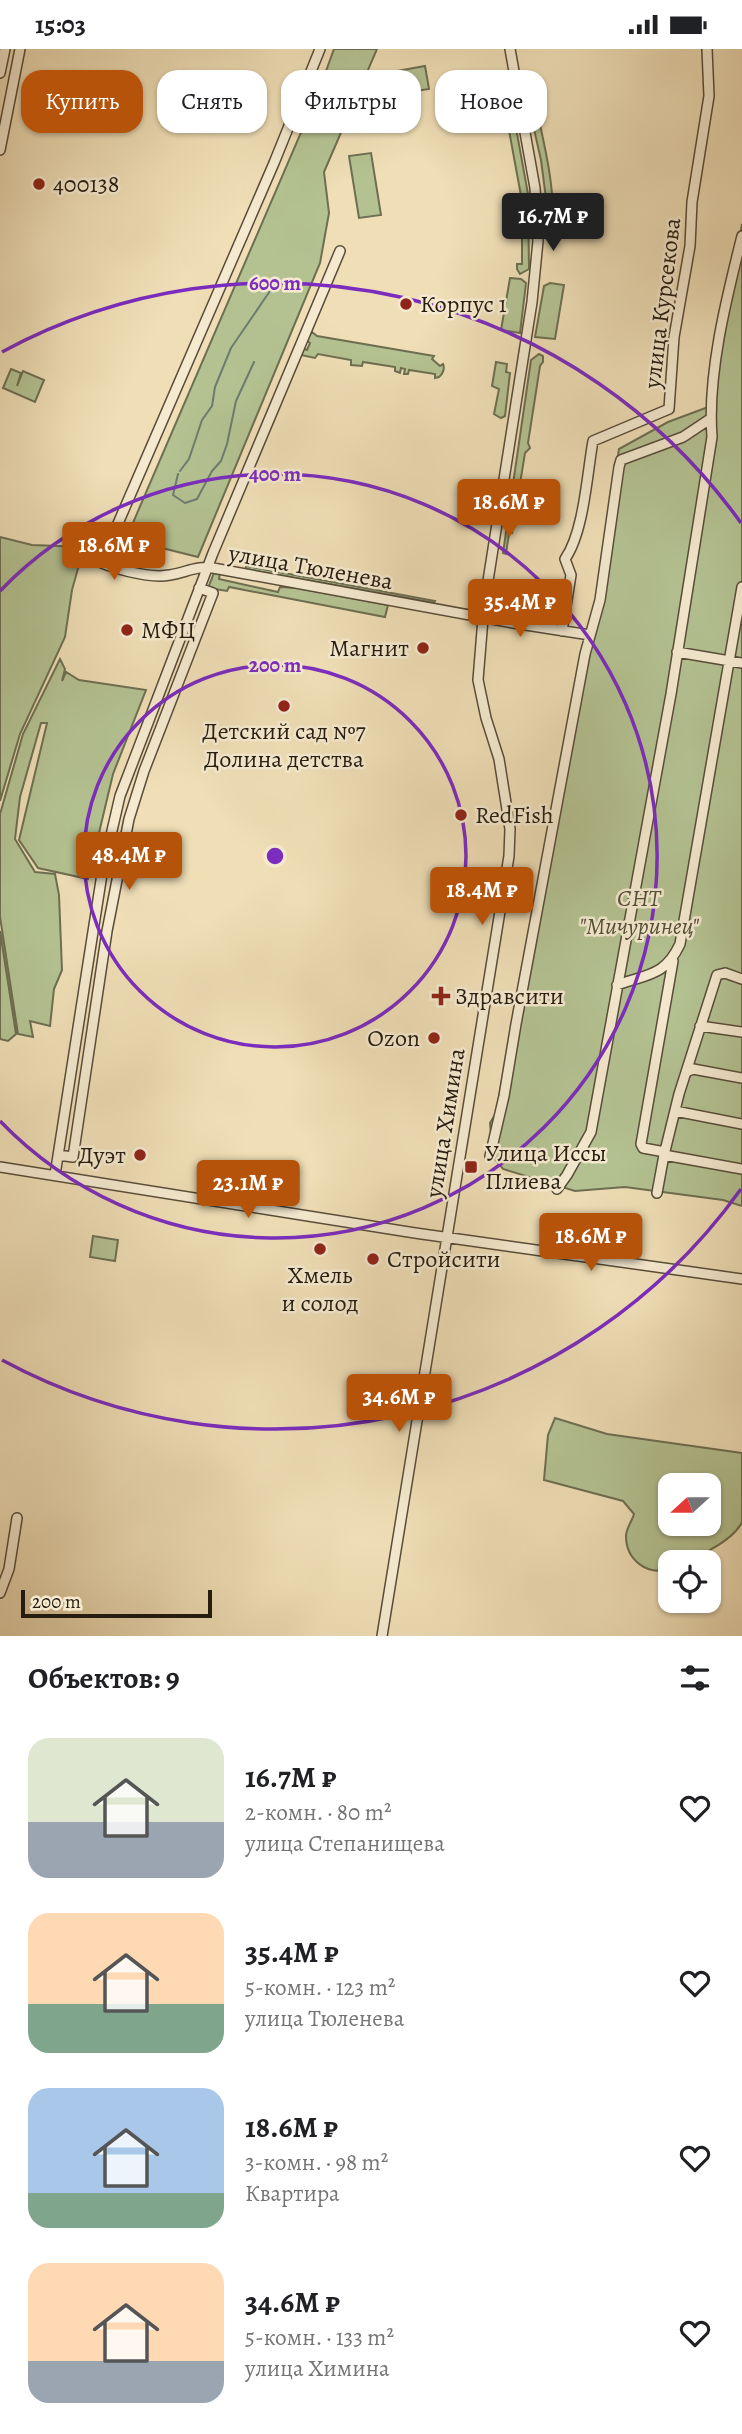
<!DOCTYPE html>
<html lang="ru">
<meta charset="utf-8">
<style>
:root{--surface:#fff;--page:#f6f6f6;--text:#202124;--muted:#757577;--accent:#b45309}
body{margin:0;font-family:Alegreya,serif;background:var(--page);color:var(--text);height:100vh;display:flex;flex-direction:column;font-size:26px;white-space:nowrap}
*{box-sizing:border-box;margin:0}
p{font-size:23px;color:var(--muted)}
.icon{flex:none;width:38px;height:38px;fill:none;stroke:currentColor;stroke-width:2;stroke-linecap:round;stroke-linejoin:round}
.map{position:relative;height:1587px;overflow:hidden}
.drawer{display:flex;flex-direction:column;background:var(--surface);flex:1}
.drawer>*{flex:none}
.top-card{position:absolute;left:21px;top:21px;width:700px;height:63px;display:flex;gap:14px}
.needle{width:46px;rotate:249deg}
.tools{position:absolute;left:658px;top:1424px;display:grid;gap:14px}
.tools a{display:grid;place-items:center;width:63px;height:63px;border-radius:14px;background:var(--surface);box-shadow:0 2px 5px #0004;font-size:35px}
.scale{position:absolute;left:21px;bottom:18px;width:191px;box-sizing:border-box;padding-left:7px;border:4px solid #261c10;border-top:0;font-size:19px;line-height:24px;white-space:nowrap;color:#261c10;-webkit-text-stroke:5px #f5ead0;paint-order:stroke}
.price{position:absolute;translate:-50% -60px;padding:0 16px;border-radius:7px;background:var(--accent);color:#fff;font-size:23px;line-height:46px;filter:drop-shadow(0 2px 4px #0008)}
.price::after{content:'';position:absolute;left:50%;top:42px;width:21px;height:16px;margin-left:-10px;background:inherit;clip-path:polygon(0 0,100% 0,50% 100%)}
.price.on{background:#222;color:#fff}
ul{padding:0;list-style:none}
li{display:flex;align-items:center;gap:21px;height:175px;padding:0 28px}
li span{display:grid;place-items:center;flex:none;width:196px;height:140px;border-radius:21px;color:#555}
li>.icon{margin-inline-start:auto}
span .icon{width:84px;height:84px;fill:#fffc;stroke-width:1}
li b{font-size:30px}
h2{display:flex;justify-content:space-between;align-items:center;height:84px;padding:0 28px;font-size:30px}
.chip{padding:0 24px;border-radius:21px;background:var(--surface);box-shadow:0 2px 5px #0004;font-size:24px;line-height:63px}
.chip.on{background:var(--accent);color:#fff}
.status{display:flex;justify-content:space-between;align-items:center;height:49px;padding:0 35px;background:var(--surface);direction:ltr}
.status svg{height:19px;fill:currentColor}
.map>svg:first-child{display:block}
.green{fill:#b4c292;stroke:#6d6f51;stroke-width:2;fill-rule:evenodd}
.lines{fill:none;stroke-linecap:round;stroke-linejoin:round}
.stream{stroke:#6c7c70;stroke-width:2}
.minor-casing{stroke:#584c3a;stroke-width:12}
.minor{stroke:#f5ead0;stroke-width:9}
.ring{fill:none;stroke:#7b2cbf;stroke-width:3.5}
.poi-dot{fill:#8f2418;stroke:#f5ead0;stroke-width:2.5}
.labels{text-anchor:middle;stroke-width:5;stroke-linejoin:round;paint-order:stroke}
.poi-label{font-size:24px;fill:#261c10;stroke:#f5ead0;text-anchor:start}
.street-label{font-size:24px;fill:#261c10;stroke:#f5ead0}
.park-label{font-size:24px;font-style:italic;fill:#514e37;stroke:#f5ead0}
.centre{fill:#7b2cbf;stroke:#f5ead0;stroke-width:3.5}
.ring-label{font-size:21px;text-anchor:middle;font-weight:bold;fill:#7b2cbf;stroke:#f5ead0;stroke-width:5;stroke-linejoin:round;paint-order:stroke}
</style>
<div class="status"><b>15:03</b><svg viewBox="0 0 49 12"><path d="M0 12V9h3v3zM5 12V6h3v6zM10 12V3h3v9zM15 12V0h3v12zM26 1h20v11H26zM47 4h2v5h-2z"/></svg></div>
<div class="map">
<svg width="742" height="1587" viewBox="0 0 742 1587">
<rect width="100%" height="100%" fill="#efdeb6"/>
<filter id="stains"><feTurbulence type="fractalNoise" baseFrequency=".00286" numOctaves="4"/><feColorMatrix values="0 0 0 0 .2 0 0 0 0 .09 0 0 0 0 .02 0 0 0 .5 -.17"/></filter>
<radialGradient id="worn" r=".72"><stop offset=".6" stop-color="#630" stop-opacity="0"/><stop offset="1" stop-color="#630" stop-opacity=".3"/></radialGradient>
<path class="green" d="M334,0h43l-53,123 5,41 -9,50 -122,294 -72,-18 192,-446z
M425,17l4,23 -39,6 -4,-22z
M505,23l6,29 -2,4 -14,5 -6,-26z
M535,48l5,2 1,6 -5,2c5,23 24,98 13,115l-8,-62 -13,-57 2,-4z
M504,65l10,3 14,77 1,75 -9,5 -3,-5v-5h5v-63l-14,-76 -5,1 -2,-9z
M371,104l10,62 -22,3 -10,-62z
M742,175v982l-19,-6 -98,-13 -50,4 -72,-22 -10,-12 -3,-34 6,-10 71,-385 29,-128 23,-151 49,-27 43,-16z
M510,229l11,1 5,4 -6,50 -19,-3z
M550,234l14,2 -9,54 -20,-2 9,-51z
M312,283l5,4 117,20 -2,3 8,7 3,-2c2,4 0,10 -4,13l-4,1v-4l-26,-4 -1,4h-4l1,-5 -4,-1 -1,5 -5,-2v-4l-32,-5 -1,4 -11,-1v-5l-33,-6 -3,4 -14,-3v-3l3,-3 3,1 3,-7 -4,-3z
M539,305l4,2v6l-3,4 -12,77 2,5 -5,5 -13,80h-3l-3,21 -3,-1 28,-193z
M496,313l11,2 -1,8 4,1 -5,43 -4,2 -7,-4 5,-25 -7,-3z
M11,320l10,4 -4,13 6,-15 21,9 -9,22 -32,-14z
M0,488l32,8 52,2 -12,43 -7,47 -45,97 -20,67z
M246,517l189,35 -1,2 -188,-34z
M214,524h6l-1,6 59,13 2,-5 18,1 90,17 -3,12 -156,-30 -2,4 -19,-3z
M60,610l5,10 -3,12 4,-9 13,8 67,10 -33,84 -25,105 -50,-11 -19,-28 28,-117h-6l-21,74 -5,42 20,33 20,2 4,21 3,75 -8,19 -4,37 -20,-5 3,16 -15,-3 -18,-117v-103l23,-80z
M0,882l16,103 -8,7 -8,-2z
M93,1187l25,4 -3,21 -25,-4z
M555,1369l52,16 135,19v69c-9,19 -51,41 -72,41v5c-22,9 -44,-8 -44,-32 0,-7 6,-15 8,-22l-11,-13 -79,-21 4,-45zM670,1437h39v38h-39z"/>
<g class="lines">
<path class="stream" d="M180,422l9,-12 13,-39 10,-14 3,-19 16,-39 39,-57
M178,425l-5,21 12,8 12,-4 15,-28 9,-10 6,-17 9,-43 18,-39"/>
<defs>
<path id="minor" d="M320,0l-46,114 -161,372 -7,14 -14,2 -3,2 1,5c20,10 59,21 80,17 18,-3 24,-9 43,-7l300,55 77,12
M0,24l5,-24
M0,101l20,-101
M562,582l9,-56 -6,-16c19,-27 22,-85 28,-118l76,-32 5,-72 16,-91 2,-44 17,-106 -2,-47
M677,603l65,11
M742,930l-17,-6 -8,2 -38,119 -15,61 78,14
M617,936c31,-11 48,-9 63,-41l62,-357
M700,977l42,6
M686,1023l7,-3 49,9
M675,1062l67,13
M665,1103l-22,-4 -2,-4 32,-183
M58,1106l15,2 34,-226 22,-112 15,-48 69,-178 -14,-5
M490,1107l14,-60 12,-72 69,-370 15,-54 19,-133 2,-7 62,-23 27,-18
M0,1118l415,66 327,46
M55,1126l47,-301 18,-78 93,-243 127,-302
M557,1140l10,-14 24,-43 80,-438 41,-257c-5,-63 15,-141 30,-201
M657,1144l7,-38
M0,1544l9,-24 8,-51
M382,1587l127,-780 1,-27 -4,-26 -7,-44 -13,-41 -8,-38 6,-74 48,-304 6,-61 -3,-53 -25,-139"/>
</defs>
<use href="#minor" class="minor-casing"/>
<use href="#minor" class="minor"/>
</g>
<g class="ring">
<circle cx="275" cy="807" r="191"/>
<path d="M0 542A382 382 0 1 1 0 1072"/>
<path d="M741 1140A573 573 0 0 1 2 1311M2 303A573 573 0 0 1 741 474"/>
</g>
<g class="poi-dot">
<circle cx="39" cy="135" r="7"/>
<circle cx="406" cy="255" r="7"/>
<circle cx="127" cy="581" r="7"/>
<circle cx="423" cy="599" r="7"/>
<circle cx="284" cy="657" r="7"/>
<circle cx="461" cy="766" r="7"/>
<path d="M437.5 936.5h7v7h7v7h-7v7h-7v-7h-7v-7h7z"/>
<circle cx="434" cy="989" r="7"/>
<circle cx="140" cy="1106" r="7"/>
<rect x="464" y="1111" width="14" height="14" rx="3.5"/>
<circle cx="320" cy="1200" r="7"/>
<circle cx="373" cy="1210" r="7"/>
</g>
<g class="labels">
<g class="poi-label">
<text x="53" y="143">400138</text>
<text x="420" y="263">Корпус 1</text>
<text x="141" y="589">МФЦ</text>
<text x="409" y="607" text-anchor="end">Магнит</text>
<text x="284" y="690" text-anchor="middle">Детский сад №7<tspan x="284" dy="28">Долина детства</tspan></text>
<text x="475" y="774">RedFish</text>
<text x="455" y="955">Здравсити</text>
<text x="420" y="997" text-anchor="end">Ozon</text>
<text x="485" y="1112">Улица Иссы<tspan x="485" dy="28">Плиева</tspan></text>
<text x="126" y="1114" text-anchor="end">Дуэт</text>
<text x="387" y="1218">Стройсити</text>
<text x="320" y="1234" text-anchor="middle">Хмель<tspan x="320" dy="28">и солод</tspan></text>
</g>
<g class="street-label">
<text transform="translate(662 254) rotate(-83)" y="8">улица Курсекова</text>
<text transform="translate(311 518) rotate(10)" y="8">улица Тюленева</text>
<text transform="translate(445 1074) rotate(-81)" y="8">улица Химина</text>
</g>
<g class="park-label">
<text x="639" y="857">СНТ<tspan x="639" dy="28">"Мичуринец"</tspan></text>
</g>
</g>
<circle cx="275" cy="807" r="10" class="centre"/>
<g class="ring-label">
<text x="275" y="241">600 m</text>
<text x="275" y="432">400 m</text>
<text x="275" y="623">200 m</text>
</g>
<rect width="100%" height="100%" filter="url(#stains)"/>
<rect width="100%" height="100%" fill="url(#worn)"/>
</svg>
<div class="tools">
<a><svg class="needle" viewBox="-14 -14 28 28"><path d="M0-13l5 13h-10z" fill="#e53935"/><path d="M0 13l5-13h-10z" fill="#757577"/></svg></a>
<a><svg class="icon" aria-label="locate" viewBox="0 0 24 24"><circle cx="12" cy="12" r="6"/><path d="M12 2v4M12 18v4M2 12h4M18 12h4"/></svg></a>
</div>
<div class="scale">200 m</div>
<b class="price on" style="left:553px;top:204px">16.7M ₽</b>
<b class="price" style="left:509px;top:490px">18.6M ₽</b>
<b class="price" style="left:114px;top:533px">18.6M ₽</b>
<b class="price" style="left:520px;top:590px">35.4M ₽</b>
<b class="price" style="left:129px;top:843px">48.4M ₽</b>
<b class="price" style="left:482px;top:878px">18.4M ₽</b>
<b class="price" style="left:248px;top:1171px">23.1M ₽</b>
<b class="price" style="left:591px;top:1224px">18.6M ₽</b>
<b class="price" style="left:399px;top:1385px">34.6M ₽</b>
<div class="top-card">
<a class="chip on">Купить</a>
<a class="chip">Снять</a>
<a class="chip">Фильтры</a>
<a class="chip">Новое</a>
</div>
</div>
<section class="drawer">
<h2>Объектов: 9<svg class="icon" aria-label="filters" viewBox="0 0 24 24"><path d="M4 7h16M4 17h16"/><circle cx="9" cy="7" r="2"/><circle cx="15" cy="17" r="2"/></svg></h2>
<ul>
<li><span style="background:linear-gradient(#dfe7d0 60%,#9aa5b1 0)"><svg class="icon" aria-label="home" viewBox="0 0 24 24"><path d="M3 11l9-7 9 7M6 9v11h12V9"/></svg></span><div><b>16.7M ₽</b><p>2-комн. · 80 m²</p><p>улица Степанищева</p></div><svg class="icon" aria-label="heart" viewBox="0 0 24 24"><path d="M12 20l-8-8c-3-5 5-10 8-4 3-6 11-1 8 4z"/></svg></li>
<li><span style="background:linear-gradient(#ffd9b3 65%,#7fa58c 0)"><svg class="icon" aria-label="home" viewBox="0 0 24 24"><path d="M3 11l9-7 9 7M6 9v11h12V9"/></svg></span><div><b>35.4M ₽</b><p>5-комн. · 123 m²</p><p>улица Тюленева</p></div><svg class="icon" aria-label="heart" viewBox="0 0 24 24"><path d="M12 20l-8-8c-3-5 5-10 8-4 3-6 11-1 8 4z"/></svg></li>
<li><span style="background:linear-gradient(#a9c7e8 75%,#7fa58c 0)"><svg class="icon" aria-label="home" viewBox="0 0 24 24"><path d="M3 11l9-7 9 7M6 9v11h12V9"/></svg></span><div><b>18.6M ₽</b><p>3-комн. · 98 m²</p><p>Квартира</p></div><svg class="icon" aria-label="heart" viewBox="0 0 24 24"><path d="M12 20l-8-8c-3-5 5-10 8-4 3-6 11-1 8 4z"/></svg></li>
<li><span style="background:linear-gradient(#ffd9b3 70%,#9aa5b1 0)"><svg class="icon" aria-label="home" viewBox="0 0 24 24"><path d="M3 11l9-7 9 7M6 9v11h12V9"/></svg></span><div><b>34.6M ₽</b><p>5-комн. · 133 m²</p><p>улица Химина</p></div><svg class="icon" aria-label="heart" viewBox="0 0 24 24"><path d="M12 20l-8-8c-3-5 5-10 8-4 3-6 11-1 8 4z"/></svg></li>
</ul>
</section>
